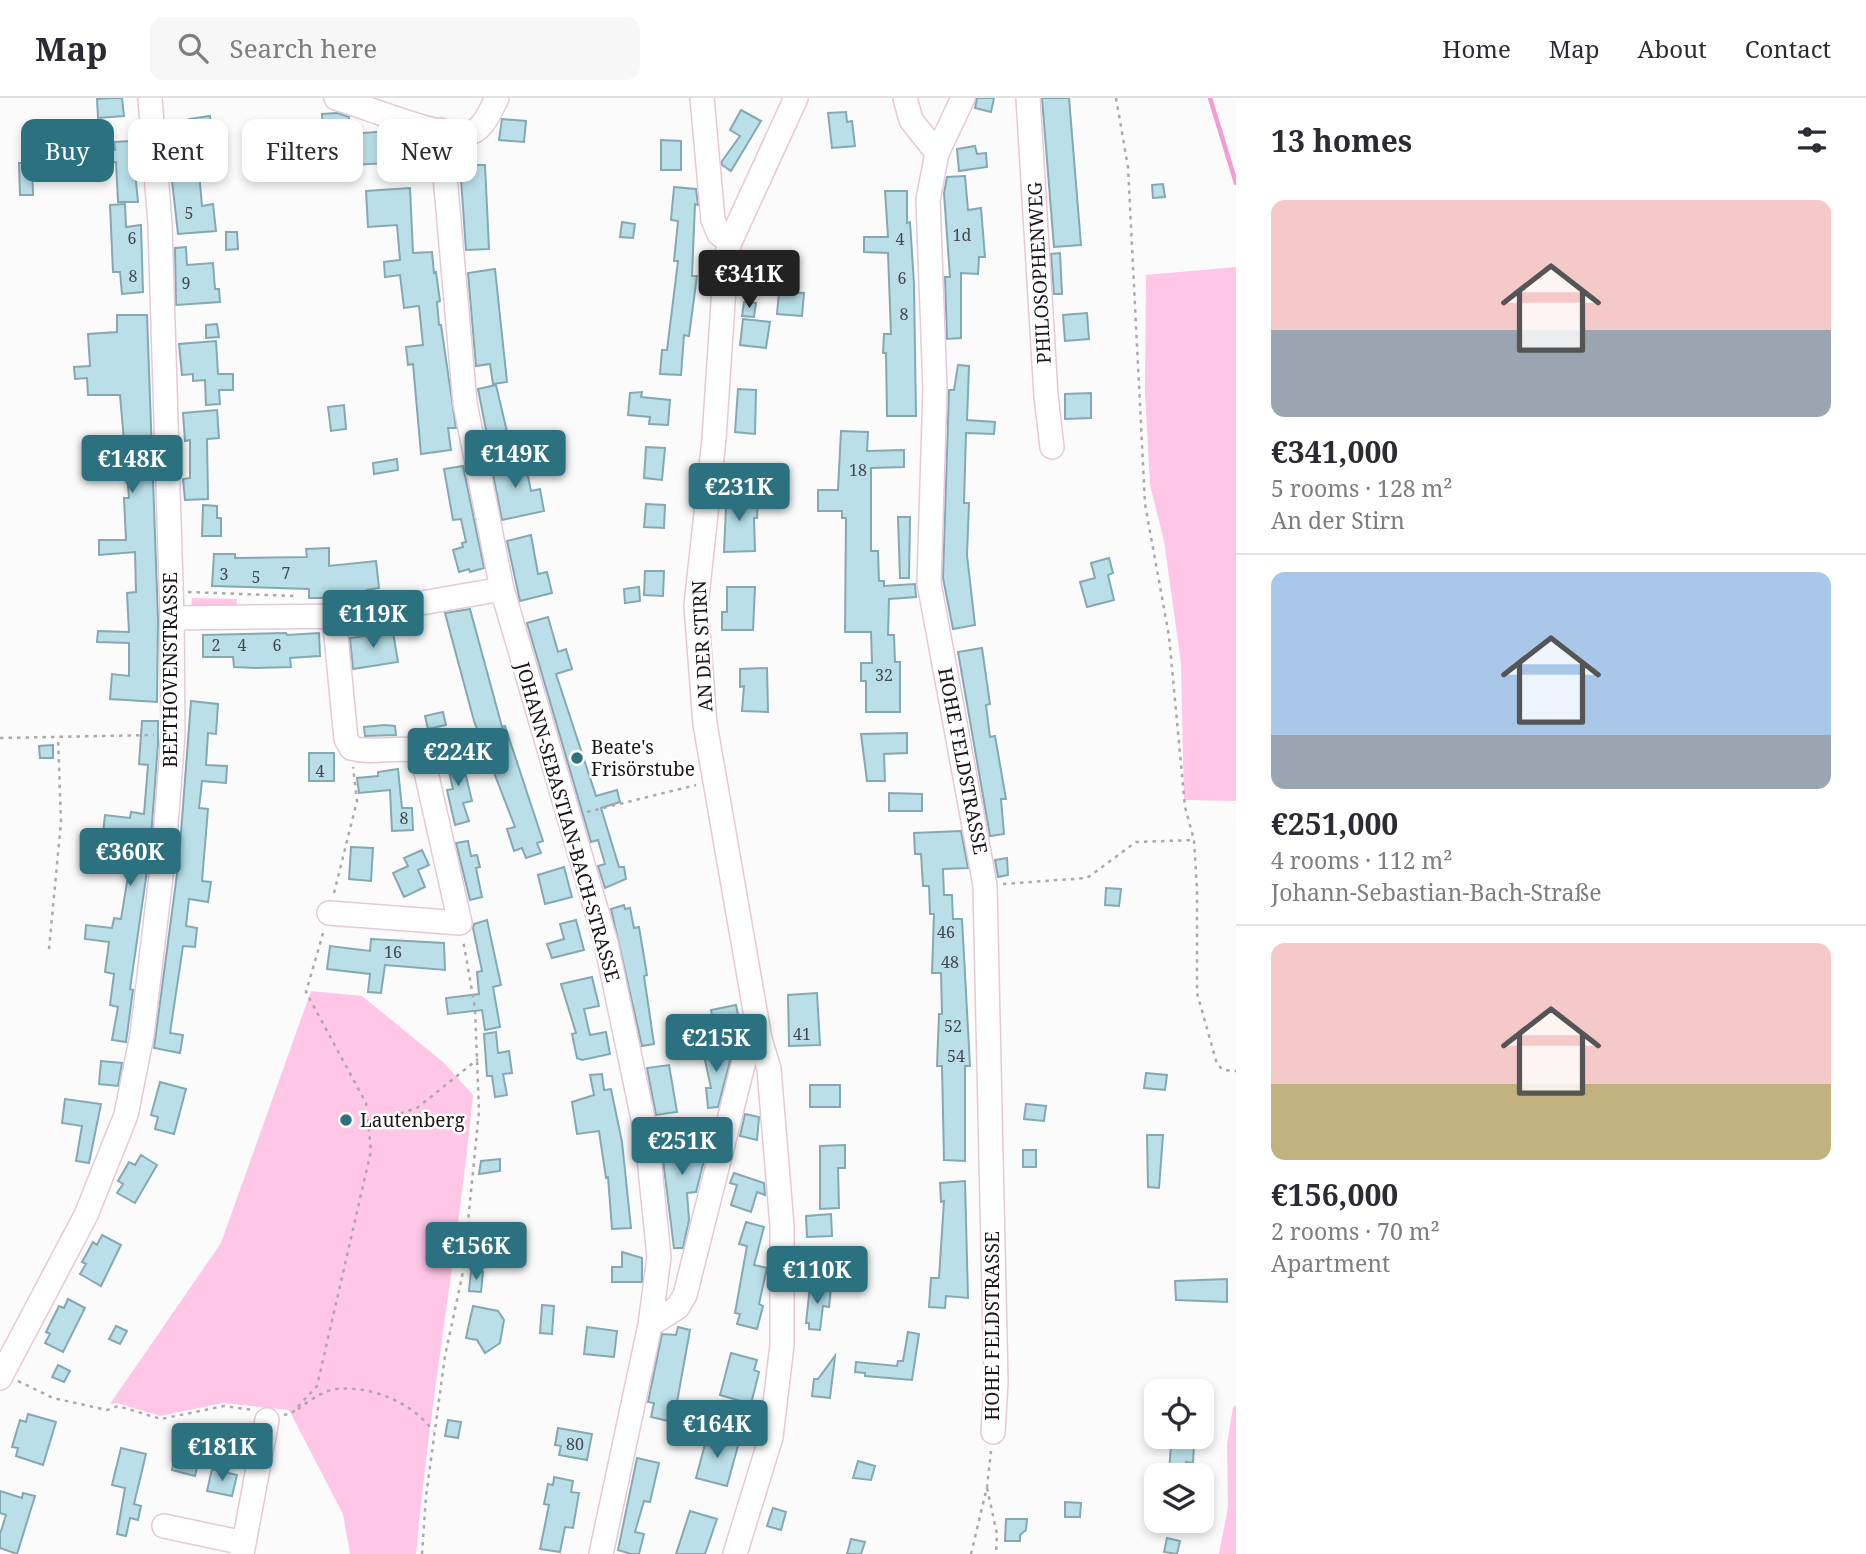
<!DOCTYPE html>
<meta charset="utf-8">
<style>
:root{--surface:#fff;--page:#f7f7f7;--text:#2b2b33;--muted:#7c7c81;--line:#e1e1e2;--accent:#2b717f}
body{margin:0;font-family:"Noto Serif",serif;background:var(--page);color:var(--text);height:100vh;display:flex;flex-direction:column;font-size:26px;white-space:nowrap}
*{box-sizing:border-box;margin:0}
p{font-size:23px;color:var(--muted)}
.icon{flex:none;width:38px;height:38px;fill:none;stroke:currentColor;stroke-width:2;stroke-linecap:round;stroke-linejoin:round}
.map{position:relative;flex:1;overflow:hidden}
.panel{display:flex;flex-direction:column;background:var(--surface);width:630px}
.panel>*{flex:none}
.banner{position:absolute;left:21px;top:21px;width:665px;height:63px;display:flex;gap:14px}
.buttons{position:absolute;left:1144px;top:1281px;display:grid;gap:14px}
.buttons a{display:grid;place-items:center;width:70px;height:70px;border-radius:14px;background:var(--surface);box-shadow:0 4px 10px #0003;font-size:35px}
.price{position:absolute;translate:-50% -60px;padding:0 16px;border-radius:7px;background:var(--accent);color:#fff;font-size:23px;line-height:46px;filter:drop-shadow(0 2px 4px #0008)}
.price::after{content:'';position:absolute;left:50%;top:42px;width:21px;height:16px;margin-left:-10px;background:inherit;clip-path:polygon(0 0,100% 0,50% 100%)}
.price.current{background:#222;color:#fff}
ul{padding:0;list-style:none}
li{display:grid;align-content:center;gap:14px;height:371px;padding:0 35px}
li+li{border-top:2px solid var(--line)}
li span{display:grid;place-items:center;height:217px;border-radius:14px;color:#555}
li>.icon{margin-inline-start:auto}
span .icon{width:126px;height:126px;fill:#fffc;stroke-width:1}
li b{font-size:30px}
h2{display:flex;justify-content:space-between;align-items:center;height:84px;padding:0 35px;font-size:30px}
.pill{padding:0 24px;border-radius:14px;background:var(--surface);box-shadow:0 4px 10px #0003;font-size:24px;line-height:63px}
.pill.current{background:var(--accent);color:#fff}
header{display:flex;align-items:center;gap:42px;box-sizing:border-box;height:98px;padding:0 35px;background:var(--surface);border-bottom:2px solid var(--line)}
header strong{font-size:33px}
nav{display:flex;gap:38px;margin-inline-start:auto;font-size:24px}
.search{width:490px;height:63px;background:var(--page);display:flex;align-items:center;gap:18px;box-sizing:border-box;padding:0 24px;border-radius:14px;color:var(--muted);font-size:26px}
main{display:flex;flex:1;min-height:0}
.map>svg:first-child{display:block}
.green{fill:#ffc6e6}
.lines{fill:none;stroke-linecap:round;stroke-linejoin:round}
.stream{stroke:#f49cd0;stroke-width:4.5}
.building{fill:#badfe8;stroke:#85a9b2;stroke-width:2}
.minor-casing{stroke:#e7c8d9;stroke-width:26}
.path{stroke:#aca9ab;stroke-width:2.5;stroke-dasharray:3.5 5;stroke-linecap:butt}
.minor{stroke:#fff;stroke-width:23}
.poi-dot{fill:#2b717f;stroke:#fff;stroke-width:2.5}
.labels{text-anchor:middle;stroke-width:5;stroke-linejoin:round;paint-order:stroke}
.number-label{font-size:16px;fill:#45474e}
.street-label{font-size:19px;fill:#1e141a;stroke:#fff}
.poi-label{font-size:19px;fill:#1e141a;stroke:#fff;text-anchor:start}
</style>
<header>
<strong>Map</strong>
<div class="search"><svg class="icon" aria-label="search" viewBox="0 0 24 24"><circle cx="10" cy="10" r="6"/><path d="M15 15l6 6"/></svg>Search here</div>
<nav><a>Home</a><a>Map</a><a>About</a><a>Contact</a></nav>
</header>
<main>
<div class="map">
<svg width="1236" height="1456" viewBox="0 0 1236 1456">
<rect width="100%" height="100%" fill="#fbfbfb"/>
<path class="green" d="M1236,169v534l-52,-1 -3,-137 -17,-122 -14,-56 -5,-93 1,-117z
M192,500l45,1 -1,14 -45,-1z
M311,893l51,5 81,66 30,33c-15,153 -43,305 -57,459h-66l-7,-40 -54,-104 -66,-7 -63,13 -43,-13 -7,1 111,-161z
M1236,1307v149h-17l9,-47 -1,-63 6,-37z"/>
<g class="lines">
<path class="stream" d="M1210,0l26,85"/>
</g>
<path class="building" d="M111,0h11l2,18 -26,2 -1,-19z
M977,0h17l-3,14 -16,-4z
M1042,0h27l12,147 -27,2z
M741,12l20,11 -30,50 -9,-6v-4l18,-25 -10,-6z
M846,14l1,10 5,-1 3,25 -23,2 -4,-35z
M337,15l12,4 1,17 40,-3 18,6 1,25 -58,3v-8l-46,2 -1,-25 19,-1 -1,-19z
M210,18l4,31 -15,2 -1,11 4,46 11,-2 3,27 -38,3 -11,-98 24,-3 -2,-14z
M502,21l24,2 -2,21 -25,-2z
M661,42l20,1v29h-20z
M132,43l6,61h-20l-2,-40 -37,2 -1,-12 37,-2 -1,-8z
M975,48l2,8 9,-1 1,14 -28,4 -2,-22z
M459,53h15l1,14h10l4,84 -23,1z
M19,65h13l1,32h-13z
M965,78l3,34 13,-2 4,49h-6l-1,17 -17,-1v65l-14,1 -2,-62h5l-6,-84 3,-16z
M1163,86l2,13 -12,1 -1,-13z
M674,89l22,2 2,16 -3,-1 -3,72h5l-8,60 -5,-1 -3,40 -21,-1 2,-24h5l11,-89h-4l4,-40 -7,-1z
M410,90l3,65 19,-1 2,21 2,-1 4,29 -3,1 2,23h2l15,103h-8l3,22 -30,4 -8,-90 -5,1 -2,-18 17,-2 -4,-39 -15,2 -4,-33 -15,2 -1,-15 16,-2 -3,-35 -29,2 -2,-36z
M885,93h22v32l3,-1 4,62 2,132h-29l-1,-63h-3l1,-19h7l-3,-81 -24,-1v-15h24z
M125,106l1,23 15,-2 2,67 -21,2 -2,-22h-7l-3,-67z
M622,124l13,2 -2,14 -13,-1z
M226,134h11l1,17 -12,1z
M186,149l1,18 26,-2 2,26h4l1,13 -44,3 -1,-57z
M1060,155l2,41h-8l-3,-40z
M495,171l12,113 -14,2 -3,-20 -14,2 -8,-93z
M779,194l25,1 -2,23 -25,-2z
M744,204l12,1 -2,14 -12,-1z
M1087,215l2,26 -24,2 -2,-26z
M117,217h30l11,303 -1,84 -47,-3 2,-25 17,2v-33l-32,-1 1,-11 31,1 -2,-39 9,-1 -1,-40 -36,3v-15h27l-2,-42h5l-9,-103h-32l-1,-17 -12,1 -1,-12 16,-1 -2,-32 29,-2z
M743,221l27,3 -4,26 -26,-3z
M217,226l2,13 -13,1v-13z
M216,243l2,33h15v16h-14l1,14 -14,1 -1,-25 -12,1v-7l-11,1 -3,-31z
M958,267l11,1 -2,54 28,2 -1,12 -28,-1 -2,70h5l-2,52 8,70 -22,4 -10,-51 6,-188h5z
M496,287l12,51 -20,4 -10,-51z
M738,291l18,1 -1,44 -20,-2z
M642,294l-1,5 29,3 -2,25 -19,-1 1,-7 -22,-2 2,-22z
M1091,295v25l-26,1v-25z
M344,307l2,24 -15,2 -3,-24z
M217,312l2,28 -12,1 1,60 -23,1 -2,-21 7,-1v-38l-5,1 -2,-28z
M841,333l27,1 -1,19 37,-1v17l-33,1v83h7l1,30h5v5l31,-2 1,13 -27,2 -1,36h6l1,27h5v50h-34v-31h-5v-18h11l-1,-31h-26l1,-114h-4v-7h-24v-21h20z
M536,345l2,12 -14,2 -2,-12z
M646,349l19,1 -3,32 -18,-2z
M524,359l7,34 9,-2 4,22 -42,9 -11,-56z
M397,361l1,11 -24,4 -1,-11z
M463,368l21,102 -14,4 -1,-3 -10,3 -6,-22 10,-3 -1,-4 4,-1 -5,-23 -8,1 -9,-51z
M722,393h9v7l27,1 -1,19h-3l1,33 -31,1 2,-46 -5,-1z
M646,406l19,1 -1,23 -20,-1z
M203,407l14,1v12h4v18h-19z
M898,419h12l-1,61h-9z
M531,437l7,39 9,-2 5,21 -32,8 -13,-60z
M329,450v18l47,-5 3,27 -12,2 -2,9 -18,3 -5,-9 -16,2v3h-17v-9l-97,-3 2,-32h21v4l72,-1 -1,-8z
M1109,460l4,15 -5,2 6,25 -27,7 -7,-25 15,-4 -4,-15z
M645,473h19l-1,25 -19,-1z
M639,489l1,14 -15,2 -1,-14z
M727,489h28l-2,43h-31v-18h5z
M470,511l32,118 3,-1 38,115 -6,2 4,10 -15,5 -4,-10 -8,3 -7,-22 8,-2 -41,-106 -29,-108z
M548,519l10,35 8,-3 6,20 -16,5 40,122 21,-6 3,12 -19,6 18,59h5l2,12 -21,9 -7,-22 7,-2 -7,-24 -7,2 -64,-219z
M393,534l5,30 -45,7 -3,-31z
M286,535l1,2 32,-2 1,23 -30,2 1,9 -35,1 -22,-1 -1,-10h-30v-22z
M982,550l8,56 -4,1 4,32 5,-1 11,63h-5l3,35 -14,2 -32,-184z
M767,570l1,44 -26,-1 2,-25 -4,1v-18z
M191,603l27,3 -2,30 -8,-1 -2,32 21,1 -1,17 -24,-2 -3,27 9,1 -6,72 9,1 -3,20 -19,-3 -3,27 11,2 -2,19 -12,-1 -13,87 13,2 -3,18 -26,-5 25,-189z
M443,614l3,13 -18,4 -3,-13z
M142,623h16v23l-8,106 -20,139 3,1 -7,52 -14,-2 6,-33 -8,-2 4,-31 -9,-2 4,-30 -24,-3 1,-14 26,3 2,-10 7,1 8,-49 -8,-2 6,-32 -24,-3 2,-18 25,3 1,-6 13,2 4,-49 -9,-1z
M385,627l10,1 1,9 -31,1 -1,-9z
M907,635v20l-23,1 1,27h-18l-6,-47z
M53,647v13h-13l-1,-12z
M460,653l12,50 -9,2 6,18 -14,4 -8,-35 6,-1 -8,-35z
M309,655h25v28h-25z
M398,671l4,39h10l1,22 -21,1 -2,-41 -31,3 -2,-15 21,-2v-4z
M889,695l33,1v17h-33z
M961,733l7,37 -25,1 1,26h8l1,24h9l8,147h-5v95l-21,-1 -2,-94h-5l2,-52h3l-1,-41h-9l2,-59h-4l-1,-28h-6l-2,-32h-6l-1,-21z
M468,743l3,15 6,-1 3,12 -4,1 6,29 -12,3 -14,-57z
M351,749l22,1 -2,33 -22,-2z
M422,752l7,15 -11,5 7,17 -21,10 -11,-24 15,-7 -4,-8z
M1007,760l1,17 -10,2 -3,-17z
M564,769l8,30 -27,7 -7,-29z
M1106,790l15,1 -2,17 -14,-1z
M624,807l1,4 5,-1 4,20 5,-1 8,48 -3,1 10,68 -12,2 -31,-137z
M487,822l14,65 -8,2 7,40 -15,3 -3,-20 -34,4 -2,-16 33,-4 -2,-22 5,-1 -9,-43 1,-4z
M576,822l8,30 -32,8 -5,-14 17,-5 -4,-15z
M371,841l73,4 1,27 -60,-5 -4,28 -13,-1 2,-18 -43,-5 3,-23 40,5z
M592,879l7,29 -15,3 6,26 16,-3 4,22 -28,6 -5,-2 -5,-24 4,-1 -15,-49z
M817,895l3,52 -31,1 -1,-51z
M736,907l4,19 -25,5 -4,-19z
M496,934l2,21 11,-2 3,22 -9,1 4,21 -12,2 -3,-21h-5l-3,-42z
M726,948l4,15 -12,46 -10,1 -2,-20h5l-8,-37z
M101,963l21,2 -4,23 -19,-2z
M669,967l8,47 -21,3 -9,-47z
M1146,975l21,2 -2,15 -21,-2z
M602,976l2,16 7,-1 11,53 9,86 -19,1 -4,-52 -2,1 -7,-47 -22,3 -5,-32 22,-7 -4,-20z
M160,984l26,7 -12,45 -19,-5 3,-12 -7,-2z
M810,987h30v22h-30z
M65,1001l36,5 -12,59 -13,-2 6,-35 -20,-3z
M1026,1006l20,2 -2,15 -20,-2z
M745,1016l14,3 -2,23 -17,-4z
M659,1030h14l2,14h27v-13h10l-16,63 -9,1 2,27 -6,28h-9z
M1147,1037h16l-4,53 -11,-1z
M845,1047v23h-7l1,40 -19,1v-63z
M1023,1052h13v17h-13z
M141,1057l16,10 -22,38 -18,-10 6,-9 -5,-3 11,-19 6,3z
M500,1061v12l-21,3 2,-13z
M734,1075l30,10 1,12 -8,-3 -6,20 -20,-7 6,-20 -7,-2z
M965,1083l3,117 -22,-2 -1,12 -16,-1 2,-29h8l5,-77 -3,1 -1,-19z
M831,1116l1,22 -25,1 -1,-21z
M746,1124l18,5 -10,38 13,3 -8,36 4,2 -6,23 -20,-5 3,-10 -5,-1 12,-67 -8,-2z
M102,1137l19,10 -20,41 -21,-12 6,-10 -4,-2 11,-20 4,3z
M622,1154l20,6v24h-30v-15h10z
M471,1173l12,1 -2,20 -12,-1z
M1227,1181v23l-51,-2 -1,-19z
M810,1188l21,2 -2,19 -6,-1 -3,24 -11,-1v-6h-3z
M68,1201l17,9 -22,44 -18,-9 5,-9 -4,-2 13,-26 5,2z
M542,1207l12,1 -2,28 -12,-1z
M473,1208l25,5 6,9 -4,23 -15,10 -8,-13 -11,-2z
M116,1228l11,5 -7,13 -11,-5z
M587,1229l30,4 -3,26 -30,-3z
M678,1229l12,3 -13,72 -5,-1 -4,20 -17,-4 3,-14 -6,-1 14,-68 14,1z
M908,1234l11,2 -7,46 -47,-4v-3l-10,-1 1,-10 41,4 1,-5h5z
M731,1255l26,7 -3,10 5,2 -8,32 -31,-9z
M835,1258l-5,42 -18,-2 2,-17h4z
M58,1267l12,6 -6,11 -12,-5z
M28,1316l28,8 -13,43 -27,-9 2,-8 -6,-1 8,-27 6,2z
M448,1322l13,2 -3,16 -13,-2z
M558,1330l34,6 -5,26 -28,-5 2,-9 -6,-1z
M708,1335l31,9 -12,44 -31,-8z
M1171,1345l23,1 -1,19 -7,-1 -1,13h-16z
M121,1350l25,6 -12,50 7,2 -3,14 -8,-2 -4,18 -9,-2 8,-46 -13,-3z
M176,1352l24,5 -5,21 -23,-6z
M637,1360l22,5 -9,39 -6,-1 -9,31 9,2 -5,20h-8l-13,-4z
M858,1363l17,5 -4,14 -18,-2z
M212,1371l25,6 -5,21 -25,-5z
M554,1379l19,4 -2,11 8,1 -6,35 -8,-1 -5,25 -20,-3 9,-44 -5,-1 4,-20 5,1z
M0,1393l22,7 1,-5 12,3 -18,58 -17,-6v-14l6,-19 -6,-2z
M1065,1404l16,1 -1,14h-15z
M773,1410l13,4 -5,18 -14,-4z
M690,1413l27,8 -12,35h-29z
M1006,1421h21l-1,11 -6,5v6h-15z
M1167,1440l13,3 -3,13 -13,-2z
M851,1441l14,3 -4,12h-14z"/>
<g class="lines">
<defs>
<path id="minor" d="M336,0c30,9 102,39 130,36 17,-2 24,-23 31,-36
M702,0l11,122 6,14 11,8
M905,0l6,22 26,33
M963,0l-26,55 -9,47 7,189 -6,194 56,302 11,498 -3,49
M1028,0l18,298 6,51
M441,32l24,273 37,186 104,354 41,195 12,119 -9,68 -49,229
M172,520l175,-2 155,-27
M329,815l131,10 -36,-160 -9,-13c-22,-3 -44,4 -64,-2l-5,-9 -12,-123
M650,1227l28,-18 7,-12 60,-238 15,-18
M0,1280l86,-163 40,-100 16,-80 22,-184 9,-117 -1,-116 -12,-394 -10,-126
M164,1428l80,17
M242,1456l25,-134
M735,1456l36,-117 11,-92v-119l-13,-157 -9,-30 -55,-315 -9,-118 18,-167 12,-182 4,-15 66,-144"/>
</defs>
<use href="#minor" class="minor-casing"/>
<path class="path" d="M1116,0l12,69 17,337 24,132 16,171 9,33 3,49v104l20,71 6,6 13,1
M188,494l106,4
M0,640l154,-3
M587,714l109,-27
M1003,786l84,-6 49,-36 58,-2
M334,795l23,-92 -4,-34
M49,851l12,-127 -3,-85
M368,1026l49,-16 61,-49
M18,1283l35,17 54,12 11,-4 43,13 63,-13 29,4
M298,1311c11,-8 24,-18 38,-20 35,-4 77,14 97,42
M284,1317l8,-2 25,-27 54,-235 -5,-48 -60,-111 18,-62
M987,1390l10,46 -1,20
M422,1456l4,-58 19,-140 18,-84 16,-161 -4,-103 -12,-68
M971,1456l16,-67 4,-36"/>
<use href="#minor" class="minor"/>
</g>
<g class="poi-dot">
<circle cx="577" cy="660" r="7"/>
<circle cx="346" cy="1022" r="7"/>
</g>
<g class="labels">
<g class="number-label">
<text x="189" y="121">5</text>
<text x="962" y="143">1d</text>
<text x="132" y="146">6</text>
<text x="900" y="147">4</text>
<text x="133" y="184">8</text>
<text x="902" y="186">6</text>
<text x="186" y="191">9</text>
<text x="904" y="222">8</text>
<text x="858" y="378">18</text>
<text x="286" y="481">7</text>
<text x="224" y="482">3</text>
<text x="256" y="485">5</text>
<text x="216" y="553">2</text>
<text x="242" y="553">4</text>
<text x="277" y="553">6</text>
<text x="884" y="583">32</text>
<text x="320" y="679">4</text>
<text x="404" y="726">8</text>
<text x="946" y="840">46</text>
<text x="393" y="860">16</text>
<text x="950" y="870">48</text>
<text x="953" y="934">52</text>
<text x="802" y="942">41</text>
<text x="956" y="964">54</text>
<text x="575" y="1352">80</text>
</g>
<g class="street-label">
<text transform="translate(1039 175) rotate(-93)" y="7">PHILOSOPHENWEG</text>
<text transform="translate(702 548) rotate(-93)" y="7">AN DER STIRN</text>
<text transform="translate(170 572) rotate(-90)" y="7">BEETHOVENSTRASSE</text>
<text transform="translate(963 663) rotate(79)" y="7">HOHE FELDSTRASSE</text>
<text transform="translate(568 724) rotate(74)" y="7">JOHANN-SEBASTIAN-BACH-STRASSE</text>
<text transform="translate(992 1228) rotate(-90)" y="7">HOHE FELDSTRASSE</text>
</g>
<g class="poi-label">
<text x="591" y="656">Beate's<tspan x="591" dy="22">Frisörstube</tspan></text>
<text x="360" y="1029">Lautenberg</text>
</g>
</g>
</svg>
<div class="buttons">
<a><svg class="icon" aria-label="locate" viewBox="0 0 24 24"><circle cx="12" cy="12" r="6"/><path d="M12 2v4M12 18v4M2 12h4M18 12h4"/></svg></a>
<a><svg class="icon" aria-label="layers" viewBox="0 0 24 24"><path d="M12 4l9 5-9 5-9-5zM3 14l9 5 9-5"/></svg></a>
</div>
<b class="price current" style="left:749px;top:212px">€341K</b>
<b class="price" style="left:515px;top:392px">€149K</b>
<b class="price" style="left:132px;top:397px">€148K</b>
<b class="price" style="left:739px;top:425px">€231K</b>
<b class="price" style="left:373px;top:552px">€119K</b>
<b class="price" style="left:458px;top:690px">€224K</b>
<b class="price" style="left:130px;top:790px">€360K</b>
<b class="price" style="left:716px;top:976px">€215K</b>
<b class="price" style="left:682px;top:1079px">€251K</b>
<b class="price" style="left:476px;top:1184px">€156K</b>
<b class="price" style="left:817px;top:1208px">€110K</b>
<b class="price" style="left:717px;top:1362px">€164K</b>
<b class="price" style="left:222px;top:1385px">€181K</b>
<div class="banner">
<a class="pill current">Buy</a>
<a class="pill">Rent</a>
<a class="pill">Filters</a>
<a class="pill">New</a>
</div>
</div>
<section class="panel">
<h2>13 homes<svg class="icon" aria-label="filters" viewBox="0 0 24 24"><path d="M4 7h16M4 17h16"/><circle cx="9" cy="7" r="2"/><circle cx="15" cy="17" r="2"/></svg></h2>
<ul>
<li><span style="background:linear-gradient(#f6c9c9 60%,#9aa5b1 0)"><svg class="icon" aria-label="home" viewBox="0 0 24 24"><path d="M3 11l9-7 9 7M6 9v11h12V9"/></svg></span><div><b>€341,000</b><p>5 rooms · 128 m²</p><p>An der Stirn</p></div></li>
<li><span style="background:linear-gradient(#a9c7e8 75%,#9aa5b1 0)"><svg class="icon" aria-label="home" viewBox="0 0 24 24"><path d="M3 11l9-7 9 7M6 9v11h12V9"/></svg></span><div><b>€251,000</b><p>4 rooms · 112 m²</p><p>Johann-Sebastian-Bach-Straße</p></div></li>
<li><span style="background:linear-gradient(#f6c9c9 65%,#c2b280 0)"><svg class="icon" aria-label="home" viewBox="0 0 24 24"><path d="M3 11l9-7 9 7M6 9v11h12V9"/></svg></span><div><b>€156,000</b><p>2 rooms · 70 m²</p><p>Apartment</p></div></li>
</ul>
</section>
</main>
